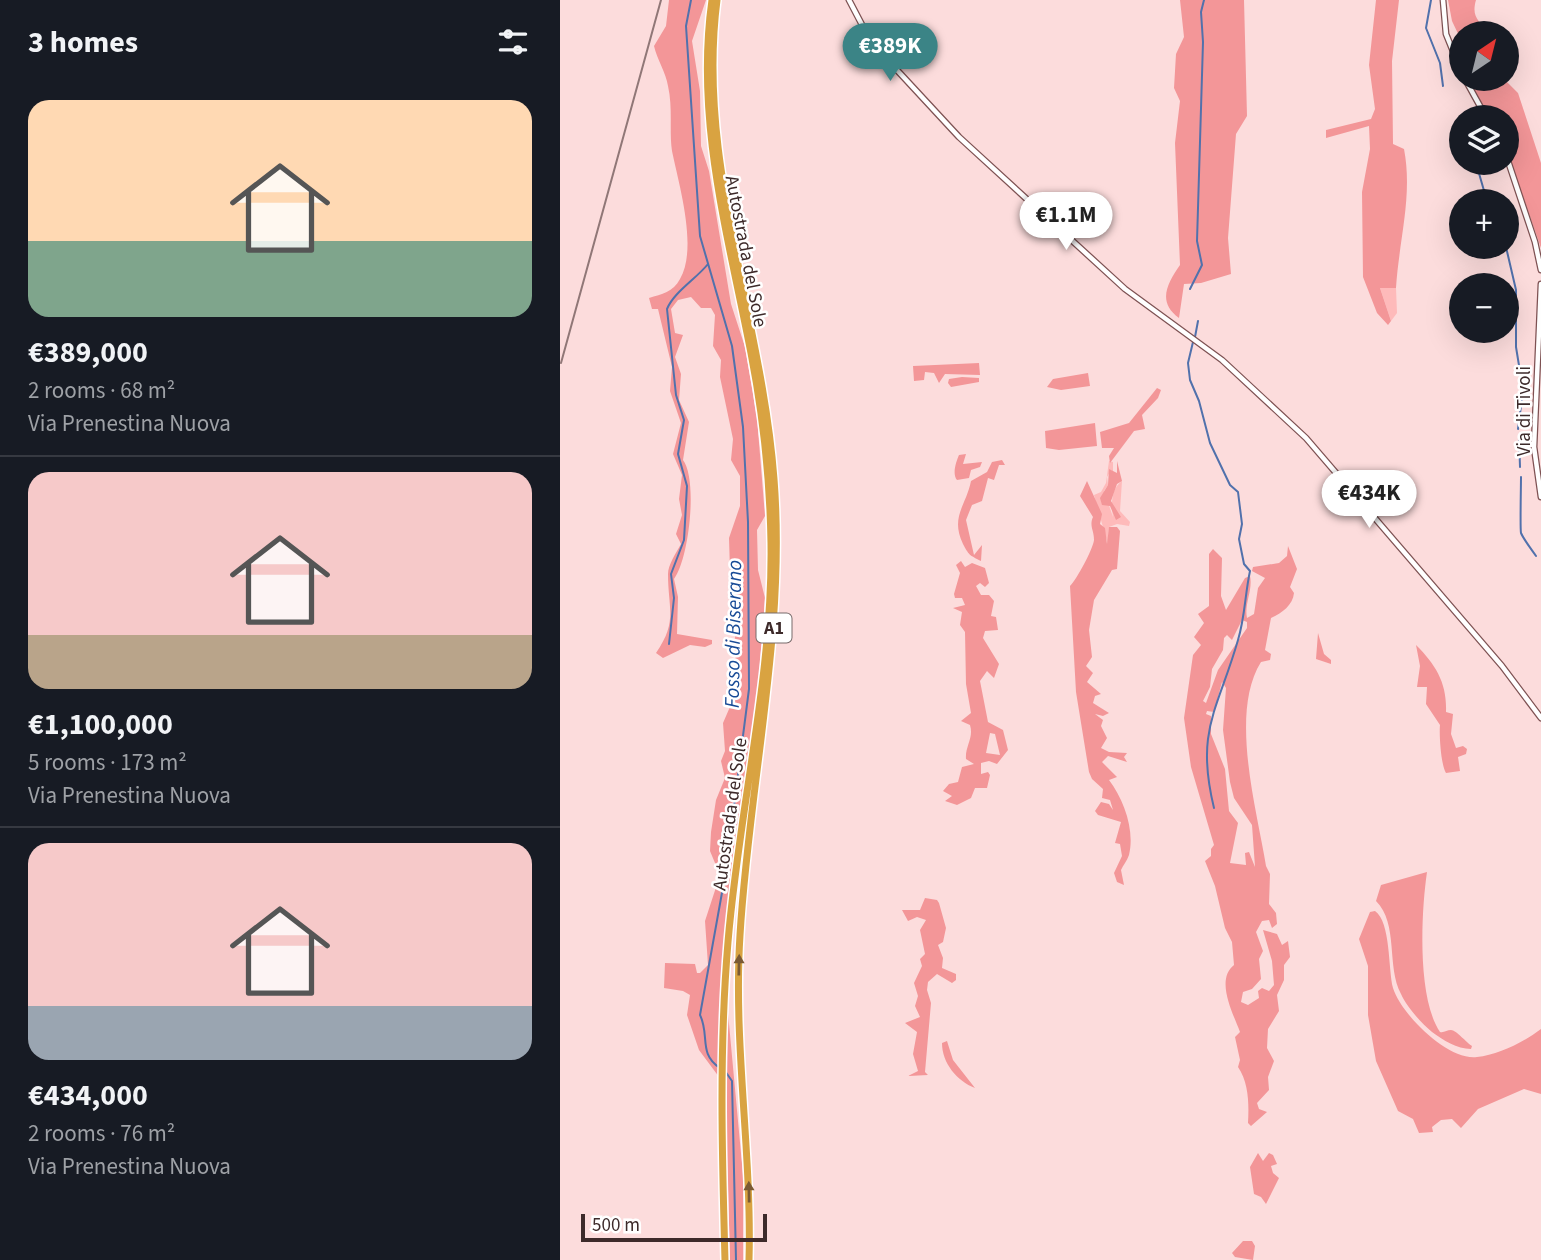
<!DOCTYPE html>
<meta charset="utf-8">
<style>
:root{--surface:#171b24;--page:#20242c;--text:#f1f3f6;--muted:#9ea1a6;--line:#363941;--accent:#3b8486}
body{margin:0;font-family:"Source Sans 3",sans-serif;background:var(--page);color:var(--text);height:100vh;display:flex;flex-direction:column;font-size:26px;white-space:nowrap}
*{box-sizing:border-box;margin:0}
p{font-size:23px;color:var(--muted)}
.icon{flex:none;width:38px;height:38px;fill:none;stroke:currentColor;stroke-width:2;stroke-linecap:round;stroke-linejoin:round}
.map{position:relative;flex:1;overflow:hidden}
.side{display:flex;flex-direction:column;background:var(--surface);width:560px}
.side>*{flex:none}
.needle{width:46px;rotate:35deg}
.fabs{position:absolute;left:889px;top:21px;display:grid;gap:14px}
.fabs a{display:grid;place-items:center;width:70px;height:70px;border-radius:50%;background:var(--surface);box-shadow:0 7px 28px #0002;font-size:35px}
.scale{position:absolute;left:21px;bottom:18px;width:186px;box-sizing:border-box;padding-left:7px;border:4px solid #3d2a2a;border-top:0;font-size:19px;line-height:24px;white-space:nowrap;color:#3d2a2a;-webkit-text-stroke:5px #fff;paint-order:stroke}
.price{position:absolute;translate:-50% -60px;padding:0 16px;border-radius:24px;background:#fff;color:#222;font-size:23px;line-height:46px;filter:drop-shadow(0 2px 4px #0008)}
.price::after{content:'';position:absolute;left:50%;top:42px;width:21px;height:16px;margin-left:-10px;background:inherit;clip-path:polygon(0 0,100% 0,50% 100%)}
.price.on{background:var(--accent);color:#fff}
ul{padding:0;list-style:none}
li{display:grid;align-content:center;gap:14px;height:371px;padding:0 28px}
li+li{border-top:2px solid var(--line)}
li span{display:grid;place-items:center;height:217px;border-radius:21px;color:#555}
li>.icon{margin-inline-start:auto}
span .icon{width:126px;height:126px;fill:#fffc;stroke-width:1}
li b{font-size:30px}
h2{display:flex;justify-content:space-between;align-items:center;height:84px;padding:0 28px;font-size:30px}
main{display:flex;flex:1;min-height:0}
.map>svg:first-child{display:block}
.green{fill:#febaba}
.forest{fill:#f39698;fill-rule:evenodd}
.lines{fill:none;stroke-linecap:round;stroke-linejoin:round}
.stream{stroke:#5171ac;stroke-width:2}
.secondary-casing{stroke:#7e5253;stroke-width:7}
.highway-casing{stroke:#fff;stroke-width:10}
.secondary{stroke:#fff;stroke-width:4.5}
.highway{stroke:#d9a341;stroke-width:7}
.rail{stroke:#907777;stroke-width:2}
.oneway{fill:#7b5a33}
.labels{text-anchor:middle;stroke-width:5;stroke-linejoin:round;paint-order:stroke}
.shield{fill:#fff;stroke:#776a6a;stroke-width:2}
.shield-label{font-size:18px;font-weight:bold;fill:#3d2a2a}
.street-label{font-size:19px;fill:#3d2a2a;stroke:#fff}
.water-label{font-size:21px;font-style:italic;fill:#174a96;stroke:#fff}
</style>
<main>
<section class="side">
<h2>3 homes<svg class="icon" aria-label="filters" viewBox="0 0 24 24"><path d="M4 7h16M4 17h16"/><circle cx="9" cy="7" r="2"/><circle cx="15" cy="17" r="2"/></svg></h2>
<ul>
<li><span style="background:linear-gradient(#ffd9b3 65%,#7fa58c 0)"><svg class="icon" aria-label="home" viewBox="0 0 24 24"><path d="M3 11l9-7 9 7M6 9v11h12V9"/></svg></span><div><b>€389,000</b><p>2 rooms · 68 m²</p><p>Via Prenestina Nuova</p></div></li>
<li><span style="background:linear-gradient(#f6c9c9 75%,#b9a48a 0)"><svg class="icon" aria-label="home" viewBox="0 0 24 24"><path d="M3 11l9-7 9 7M6 9v11h12V9"/></svg></span><div><b>€1,100,000</b><p>5 rooms · 173 m²</p><p>Via Prenestina Nuova</p></div></li>
<li><span style="background:linear-gradient(#f6c9c9 75%,#9aa5b1 0)"><svg class="icon" aria-label="home" viewBox="0 0 24 24"><path d="M3 11l9-7 9 7M6 9v11h12V9"/></svg></span><div><b>€434,000</b><p>2 rooms · 76 m²</p><p>Via Prenestina Nuova</p></div></li>
</ul>
</section>
<div class="map">
<svg width="981" height="1260" viewBox="0 0 981 1260">
<rect width="100%" height="100%" fill="#fcdcdc"/>
<path class="green" d="M820,288h16l1,25 -6,8z
M549,461l4,1v10l-2,-2 -4,7 1,8 -4,6 9,26c-2,-13 -2,-28 9,-36l-2,30 10,11 -1,4 -12,-2 -8,3 -1,18 -14,-50 7,-3 5,-9z"/>
<path class="forest" d="M109,0h37l-14,41 8,50 1,55 8,25 22,133 14,43 12,71 8,98 -8,14 1,40 7,28 -7,90 -30,211 -5,60 20,216v85h-13l-5,-175 -26,-35 -12,-35 3,-20 -7,-4 -19,-3 1,-25 30,1 2,9h3l8,-8 -3,-44 15,-46 -10,-24 1,-19 5,-32 9,-22 -4,-17 4,-10 -2,-28 16,-37 -5,-40 3,-27 -6,-16 -2,-65 11,-32v-30l-9,-16 2,-21 -13,-62 1,-17 -8,-14 2,-31 -4,-7h-10l-10,-11 -13,3 -7,9 4,24 8,2 -8,22 6,17 -2,26 10,22 -6,38c15,20 6,99 -9,119l4,18 -1,37 35,6v4l-7,3 -15,-2 -27,13 -7,-5c22,-32 12,-44 12,-79 0,-9 8,-21 13,-30l-5,-10 6,-19 -3,-16 3,-24 -9,-21 8,-31 -11,-32 2,-24 -14,-58h-6l-3,-11c13,-4 24,-6 31,-19 18,-31 -1,-94 -8,-128 -3,-20 1,-43 -4,-65 -2,-13 -11,-27 -14,-40l12,-20z
M620,0h64l3,116 -11,18 -8,104 3,36 -30,9 -17,1 -5,34c-22,-16 -12,-34 1,-53l-5,-122 5,-42 -6,-13 2,-34 8,-17z
M816,0h23l-7,61 1,83 11,5c9,47 -5,91 -8,139h-16l11,33 -3,4 -11,-12 -14,-36 -1,-85 8,-43 -1,-23 -43,12v-8l45,-11 4,-10 -6,-44z
M888,0h28c-5,17 3,21 13,33h-28v7l-9,-19z
M909,79h35l14,14 23,70v85l-34,-97v-34h-18z
M419,363l1,12 -35,-1 -6,9 -5,-10 -9,-1 -1,8 -10,1 -1,-15z
M528,373l2,13 -29,4 -14,-3 6,-8z
M402,377l17,1v4l-28,5 -3,-4 1,-4z
M597,388l4,2 -3,8 -16,17 3,14 -11,2 -24,32 -1,-7 5,-8h-12l-2,-16 29,-9z
M535,423l2,23 -38,4 -13,-2 -1,-17z
M406,454l-3,10 19,-2 -2,5 -9,3 -2,8 -12,2c-5,-6 -1,-18 2,-25z
M442,460l3,5h-6l-5,15 -6,-2 -6,23 -10,4 -6,15 8,35 8,-10 -1,16c-12,-6 -12,-6 -18,-17 -13,-27 3,-38 8,-63l16,-9 5,-10z
M557,461l5,20 -5,3 -6,17 10,16 -5,3 -6,-14 -8,-1 -2,-7 8,-13 1,-16 8,4z
M527,481l15,33 -2,10 5,4 2,16 2,-17h8l3,4 -3,38 -5,1 -18,30 -5,30 3,27 -6,9 7,7 -6,9 14,12 -6,2 -2,7 16,10 -6,3 -8,-2 8,6 -2,6 6,12 -6,10 8,4 18,1 -3,4 3,5 -19,-6 -6,6 15,15 -8,3c15,20 26,50 20,75 -2,6 -6,10 -8,15l3,15 -7,-3 -3,-9 8,-17 -2,-12 -5,-1 6,-21 -23,-7 -3,-4 6,-9 8,2 4,6 -3,-10 -8,-2 1,-9 -11,-10 -3,-7 -13,-80 -6,-106c7,-7 23,-37 24,-46 0,-10 -5,-14 -1,-23l-13,-21z
M728,546l9,23 -7,18 4,6c-1,12 -12,20 -23,25l-6,32 6,4 -1,6 -9,2c-32,51 -4,148 5,204l4,8 -1,30 7,9 1,11 -5,4 -3,-8 -7,1 -6,11 7,19 -4,8 2,20 -9,10 -9,3 -2,10 7,3 11,-7 -1,-7 4,-3 7,3 5,-6 -2,-24 -9,-31 14,4 5,11 6,-4 2,16 -6,8v15l-7,15 2,16 -11,18 -1,19 7,13 -6,16 1,13 -12,13 2,6 8,3 -16,14 -3,-3c1,-18 1,-40 -10,-56l2,-7 -5,-23 5,-5c-7,-19 -25,-52 -6,-67l-2,-23 -7,-14 -10,-42 -10,-25 6,-5v-7l3,-4 -23,-78 -7,-49 9,-63 8,-10 -7,-8 10,-14 -6,-9 11,-8v-52l4,-5 9,9 -1,38 5,14 19,-32 5,-2c3,14 -6,28 -3,42l7,-4 4,-26 7,-10 -13,-7 1,-4 26,-4 8,-7zM682,620l5,2v6l-29,42 -12,33 -3,-2 7,-14 2,-18 11,-19 1,-12 3,-3 5,5zM662,682l4,6 -3,42 7,52 4,16 18,27 3,42 -6,-15 -4,1 1,12 -16,-2 8,-40 -9,-12 -4,-42 -14,-35v-18l-5,-2 1,-3 7,1z
M401,561l4,6 7,-4 13,5 4,15 -4,4 -5,-4 -4,3 5,9h8l5,6 -3,15 5,1 2,13 -13,1 -2,7 16,26 -5,14 -7,-7 -7,10 8,41 15,8 5,20 -11,14 -8,-3 -8,2v11l7,-2 2,3 -3,13h-12l-4,10 -14,7 -12,-4 7,-5 -9,-5 6,-7 9,-2 4,-15 12,-3 -8,-5c-1,-13 8,-21 4,-34l-9,-4 10,-8 -5,-29 -1,-52 -5,-7 2,-13 -9,-4 12,-3 -3,-7h-7l-1,-4 6,-21 -4,-8zM430,733l5,1 5,21 -14,-2z
M758,633l6,21 7,6v4l-15,-5z
M856,645c20,20 31,38 30,67l7,2 -2,20 5,14 7,-2 4,3 -1,5 -8,3 2,14 -14,2c-5,-8 -7,-38 -6,-48l-14,-21 1,-17h-10l3,-21z
M867,872c-6,41 -10,126 13,160 4,1 7,-2 11,-2 5,0 16,13 21,16l-1,3c-14,0 -28,-9 -39,-17 -11,-9 -25,-25 -31,-38 -15,-27 -2,-70 -25,-93l5,-16z
M365,898l12,2 2,3 7,25 -3,14 -5,3 5,13 -1,10 14,6v6l-4,3 -15,-9 -9,8 -1,8 4,13 -6,69 3,3 -20,1 10,-5 -5,-17 4,-22 -12,-9 15,-6 -5,-11 3,-10 -4,-13 8,-17 -2,-7 5,-5 -5,-24 6,-10 -9,-3 -9,4 -6,-11h18z
M815,911c16,11 13,58 18,77 8,26 55,73 84,69 21,-2 47,-15 64,-28v65l-17,-5 -46,20 -17,19 -9,-9 -11,1 -9,7 1,5 -14,1 -6,-14 -15,-8 -22,-50 -8,-46v-49l-9,-27 11,-27z
M387,1041l6,19 22,28c-18,-7 -33,-25 -33,-45z
M698,1153l5,8 6,-8 4,2 4,9 -6,2 2,7 6,5 -13,26 -5,-7 -7,-3 -4,-27z
M683,1241h9l3,5 -2,14 -18,-3 -3,-4z"/>
<g class="lines">
<path class="stream" d="M131,0l-5,26 14,210 32,110 11,81 5,95 1,167 -24,187 -25,139c10,20 -2,39 20,53
M871,0l-5,28 14,35 3,23
M916,163l11,38
M946,247l10,43v57l7,43 -5,39
M630,289l12,-24 -5,-24 6,-199 -2,-30 3,-12
M635,337l3,-16
M633,342l-5,21 2,17 9,21 11,42 20,42 8,7 4,32 -3,15 5,25 6,7c-5,23 -5,46 -12,69 -20,70 -43,90 -24,168
M959,437l1,30
M961,477c0,9 -1,52 0,56 3,7 11,17 15,23
M109,644l5,-46 -3,-24 13,-34 3,-54 -9,-32 6,-34 -8,-25 -9,-86c7,-17 29,-30 41,-45
M165,1071l7,10 4,179"/>
<defs>
<path id="secondary" d="M289,0l22,42 88,95 166,152 97,71 84,78 196,228 39,52
M883,0l3,34 15,37
M905,79l21,38
M947,158l28,84 6,28
M981,284l-7,163 7,50"/>
<path id="highway" d="M152,0c-17,120 16,235 39,353 12,62 19,126 20,190 2,134 -32,265 -43,399 -9,106 -6,211 -3,318
M157,0c-21,163 45,318 57,479 12,154 -25,303 -34,456 -7,109 12,217 9,325"/>
</defs>
<use href="#secondary" class="secondary-casing"/>
<use href="#highway" class="highway-casing"/>
<use href="#secondary" class="secondary"/>
<use href="#highway" class="highway"/>
<path class="rail" d="M1,363l100,-363"/>
</g>
<defs><path id="oneway-solid" d="M-6-.8H1V-3.2L6.5 0L1 3.2V.8H-6Z" transform="scale(1.75)"/></defs>
<g class="oneway">
<use href="#oneway-solid" transform="translate(179 965) rotate(-89)"/>
<use href="#oneway-solid" transform="translate(189 1192) rotate(-91)"/>
</g>
<g class="labels">
<rect class="shield" x="196.5" y="613.5" width="35" height="29" rx="5"/>
<g class="shield-label">
<text x="214" y="634">A1</text>
</g>
<g class="street-label">
<text transform="translate(187 251) rotate(79)" y="7">Autostrada del Sole</text>
<text transform="translate(963 411) rotate(-90)" y="7">Via di Tivoli</text>
<text transform="translate(169 814) rotate(-82)" y="7">Autostrada del Sole</text>
</g>
<g class="water-label">
<text transform="translate(173 634) rotate(-89)" y="7">Fosso di Biserano</text>
</g>
</g>
</svg>
<div class="fabs">
<a><svg class="needle" viewBox="-14 -14 28 28"><path d="M0-13l5 13h-10z" fill="#e53935"/><path d="M0 13l5-13h-10z" fill="#9ea1a6"/></svg></a>
<a><svg class="icon" aria-label="layers" viewBox="0 0 24 24"><path d="M12 4l9 5-9 5-9-5zM3 14l9 5 9-5"/></svg></a>
<a>+</a>
<a>−</a>
</div>
<div class="scale">500 m</div>
<b class="price on" style="left:330px;top:83px">€389K</b>
<b class="price" style="left:506px;top:252px">€1.1M</b>
<b class="price" style="left:809px;top:530px">€434K</b>
</div>
</main>
